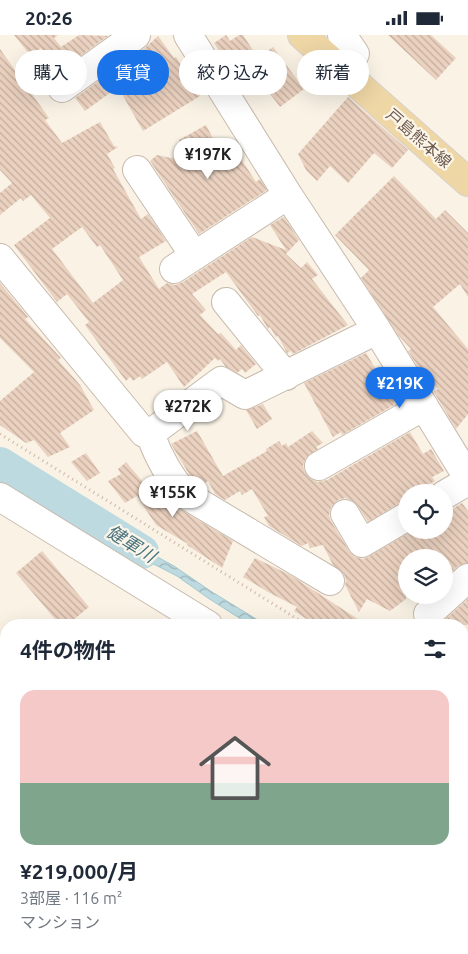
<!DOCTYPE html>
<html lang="ja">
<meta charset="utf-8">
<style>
:root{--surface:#fff;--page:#f2f2f3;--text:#1f2937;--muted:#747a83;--accent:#1a73e8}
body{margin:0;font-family:Ubuntu,"Noto Sans JP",sans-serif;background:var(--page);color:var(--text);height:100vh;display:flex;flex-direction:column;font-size:19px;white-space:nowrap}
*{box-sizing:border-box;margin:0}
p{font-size:16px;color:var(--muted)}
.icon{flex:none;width:28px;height:28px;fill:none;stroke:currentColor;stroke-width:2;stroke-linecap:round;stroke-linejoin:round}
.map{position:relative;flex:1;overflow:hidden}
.sheet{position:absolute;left:0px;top:584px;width:469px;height:336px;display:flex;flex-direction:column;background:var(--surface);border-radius:20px 20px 0 0;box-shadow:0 5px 20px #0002}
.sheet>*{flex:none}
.guide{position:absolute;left:15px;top:15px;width:439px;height:45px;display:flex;gap:10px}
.tools{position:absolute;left:398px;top:449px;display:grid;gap:10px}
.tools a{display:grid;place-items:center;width:55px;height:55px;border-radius:50%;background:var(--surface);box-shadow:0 5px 20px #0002;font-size:25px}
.price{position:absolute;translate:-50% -42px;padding:0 11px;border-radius:18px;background:#fff;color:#222;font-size:16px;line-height:32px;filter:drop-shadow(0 1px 2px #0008)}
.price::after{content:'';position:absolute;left:50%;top:30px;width:15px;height:11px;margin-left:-8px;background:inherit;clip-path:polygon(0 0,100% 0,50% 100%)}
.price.current{background:var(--accent);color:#fff}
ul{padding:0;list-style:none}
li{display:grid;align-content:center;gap:10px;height:265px;padding:0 20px}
li span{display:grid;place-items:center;height:155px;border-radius:15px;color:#555}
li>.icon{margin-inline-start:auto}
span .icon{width:90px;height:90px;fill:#fffc;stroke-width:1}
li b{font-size:21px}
h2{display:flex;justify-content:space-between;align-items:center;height:60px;padding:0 20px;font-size:21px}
.tag{padding:0 18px;border-radius:22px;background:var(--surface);box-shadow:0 5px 20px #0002;font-size:18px;line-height:45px}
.tag.current{background:var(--accent);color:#fff}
.status{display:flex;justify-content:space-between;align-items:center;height:35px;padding:0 25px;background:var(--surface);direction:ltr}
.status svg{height:14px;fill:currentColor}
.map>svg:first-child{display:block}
.education{fill:#eee2f5}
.water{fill:url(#water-waves);stroke:#a4c8d0}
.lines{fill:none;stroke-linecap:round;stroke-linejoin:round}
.river{stroke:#bcdae0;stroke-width:34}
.building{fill:url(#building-back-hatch);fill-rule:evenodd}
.minor-casing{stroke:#c8baad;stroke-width:30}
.major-casing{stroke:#d6d1cd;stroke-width:30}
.path{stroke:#cfb6a4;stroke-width:3;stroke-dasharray:1 4;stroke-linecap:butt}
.minor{stroke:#fff;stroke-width:28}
.major{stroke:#efd6a5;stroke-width:28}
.labels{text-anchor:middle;stroke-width:4.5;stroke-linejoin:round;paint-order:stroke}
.street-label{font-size:16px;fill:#6e5a4e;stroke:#fcf6ea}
.water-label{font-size:18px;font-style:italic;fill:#4b747f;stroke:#fcf6ea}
</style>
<div class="status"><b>20:26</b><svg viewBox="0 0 49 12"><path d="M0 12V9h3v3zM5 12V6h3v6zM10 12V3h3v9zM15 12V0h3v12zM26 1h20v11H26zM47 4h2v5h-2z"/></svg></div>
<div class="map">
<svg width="468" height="919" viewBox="0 0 468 919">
<defs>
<pattern id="water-waves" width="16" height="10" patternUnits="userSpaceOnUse" patternTransform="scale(1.25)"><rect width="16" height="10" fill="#bcdae0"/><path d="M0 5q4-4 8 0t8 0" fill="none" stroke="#9db4b8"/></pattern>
<pattern id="building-back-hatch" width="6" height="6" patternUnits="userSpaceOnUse" patternTransform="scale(1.25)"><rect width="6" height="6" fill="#ebd2c0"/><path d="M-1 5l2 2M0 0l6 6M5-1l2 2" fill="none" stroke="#c3ad9e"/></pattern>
</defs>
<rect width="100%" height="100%" fill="#f9f2e5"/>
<path class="education" d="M6,742v172h255l4,5h-265v-172z"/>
<path class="water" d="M64,471l110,60 38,26 54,33h-15l-4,-2 -39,-25 -31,-22 -43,-22 -26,-19 -4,-1 -6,3 -2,-1 -36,-22z"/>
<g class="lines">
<path class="river" d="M0,429l142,88"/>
</g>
<path class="building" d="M14,0h44l-4,3 7,9 18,-12 29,1 -50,36 -17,-24 -10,8z
M226,0l4,6 9,-6h4l15,23 15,-11 31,42 -24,18 -22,-29h-4l-11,-16 -12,7 -17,-26z
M388,0h43l25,23 -20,22z
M158,1l16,22 2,-1 24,39 -57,35 -25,-44 -33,24 -10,-13 70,-50z
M0,14l49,69 -4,2 17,23 38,-21 14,24 4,1 -11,7 8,14 -2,1 28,50 7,-5 18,27 -27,16 20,32 8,-6 8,2 8,-3 69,-45 34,13 -16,-25 14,-8 15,23 -13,14 15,14 6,-6 11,13 -6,4 36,46 -55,29 -2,-3 -4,2 -9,-17 -2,1 -6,-10 -2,2 -8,-14 -2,1 -32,-44 -34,22 14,16 -6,5 18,19 3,-1 15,17 5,-5 15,19 -11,9 -3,-4 -5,4 -11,-6 -6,-8 -2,2 -3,-3 -31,29 -17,-25 -25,17 -2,-3 -7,5 -3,-4 -4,4 -41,-56 4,-3 -22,-28 -10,8 -43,-57 36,-27 -19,-23 -8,6 -2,-3 -21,17v-22l12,-10 -12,-13zM82,192l15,20 3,-2 23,35 -30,23 -41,-54z
M348,62l60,53 -16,18 -18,-15 -26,30 -18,-17 -13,15 -11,-11 -8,-16z
M206,90l16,31 12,-8 22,34 4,-3 7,11 -68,44 -49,-73 7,-6 33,7 -11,-22z
M394,141l42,43 9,-9 23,23v64l-8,-13 -27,23 35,42v65l-12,15 -22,-37 4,-3 -20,-22 -10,-16 3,-2 -13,-14 -37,-57 8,-8 -34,-35z
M0,248l28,34 -3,2 36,39 -3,2 22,25 14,25 -34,23 10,14 -22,10 -14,-17 -8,3 -26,-18v-24l34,-29 -34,-34z
M366,318l29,48 -2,2 1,2 -52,30 -1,-3 -8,5 -29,-54z
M263,369l9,15 -15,10 -11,-19z
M197,396l26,45 44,-25 -1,-2 13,-8 3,5 4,-3 2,4 24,-16 11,12 -7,4 2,2 -12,9 -3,8 3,8 5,5 7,3 9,-2 83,-48 13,22 8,-5 13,22 -12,6 3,4 -20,12h-9v8l-8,3 -30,18 -10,-16 -5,-5 -8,-3 -7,2 -7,7 -2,8 2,6 18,30 6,6 8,2 7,-3 44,-26h30v-19l8,-2 10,-6 6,8v52l-10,3 -14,13v-22h-38v42l-16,12 -23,-12 -8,13 -14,-27 1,-4 -2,-7 -11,-9 -10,-20 -13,3 -2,-5 -6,3 -33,-20 -5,-9 4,-1 -16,-27 -10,6 -2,-4 -15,9 -10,-6 -7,-13 -7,5 -9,-7 -21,-35z
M86,418l14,20 -13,8 -16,-19z
M126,427l28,33 2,-1 21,16 1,-2 55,33 -11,27 -35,-23 1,-1 -32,-19 -19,-29 -12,7 -17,-22 13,-7 -3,-5z
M42,516l47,56 -22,18h-7l-44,-52z
M255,523l35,17 77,50h-51l-22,-14 3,-4 -29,-15 -25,-15z
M468,564v26h-29z"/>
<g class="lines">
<defs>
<path id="minor" d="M188,0l100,160 89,135 91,148
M342,0l13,19 -12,17
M62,53l74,-53
M137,135l57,85
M0,223l144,175 7,3
M174,234l114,-74
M226,267l60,74
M319,431l105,-60
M444,460l24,-14
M0,462l208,128
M345,479l17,29 44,-26
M330,546l-144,-86c-15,-15 -28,-39 -35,-59l4,-6 66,-49 24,14 132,-65
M428,579l40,-36
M0,709l6,7
M462,746l6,4"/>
<path id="major" d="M302,0l166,147"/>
</defs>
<use href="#minor" class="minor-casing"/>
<use href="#major" class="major-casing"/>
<path class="path" d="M0,399l307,191
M462,687l6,3"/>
<use href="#minor" class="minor"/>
<use href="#major" class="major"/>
</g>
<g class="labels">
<g class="street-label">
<text transform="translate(419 103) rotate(41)" y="6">戸島熊本線</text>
</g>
<g class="water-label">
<text transform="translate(131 509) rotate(32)" y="6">健軍川</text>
</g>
</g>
</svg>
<div class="tools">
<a><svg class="icon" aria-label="locate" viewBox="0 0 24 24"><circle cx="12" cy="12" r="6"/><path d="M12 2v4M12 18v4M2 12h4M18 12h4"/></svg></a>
<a><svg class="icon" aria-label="layers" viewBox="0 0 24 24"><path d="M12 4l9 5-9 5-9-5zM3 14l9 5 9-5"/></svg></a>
</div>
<b class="price" style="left:208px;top:145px">¥197K</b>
<b class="price current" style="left:400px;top:374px">¥219K</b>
<b class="price" style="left:188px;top:397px">¥272K</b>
<b class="price" style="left:173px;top:483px">¥155K</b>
<div class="guide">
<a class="tag">購入</a>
<a class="tag current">賃貸</a>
<a class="tag">絞り込み</a>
<a class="tag">新着</a>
</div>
<section class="sheet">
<h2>4件の物件<svg class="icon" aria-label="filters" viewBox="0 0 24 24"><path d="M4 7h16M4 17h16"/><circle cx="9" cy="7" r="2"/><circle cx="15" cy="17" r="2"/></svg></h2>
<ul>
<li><span style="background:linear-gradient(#f6c9c9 60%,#7fa58c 0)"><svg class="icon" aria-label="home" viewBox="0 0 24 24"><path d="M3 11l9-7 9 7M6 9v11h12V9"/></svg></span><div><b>¥219,000/月</b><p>3部屋 · 116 m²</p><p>マンション</p></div></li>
</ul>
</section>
</div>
